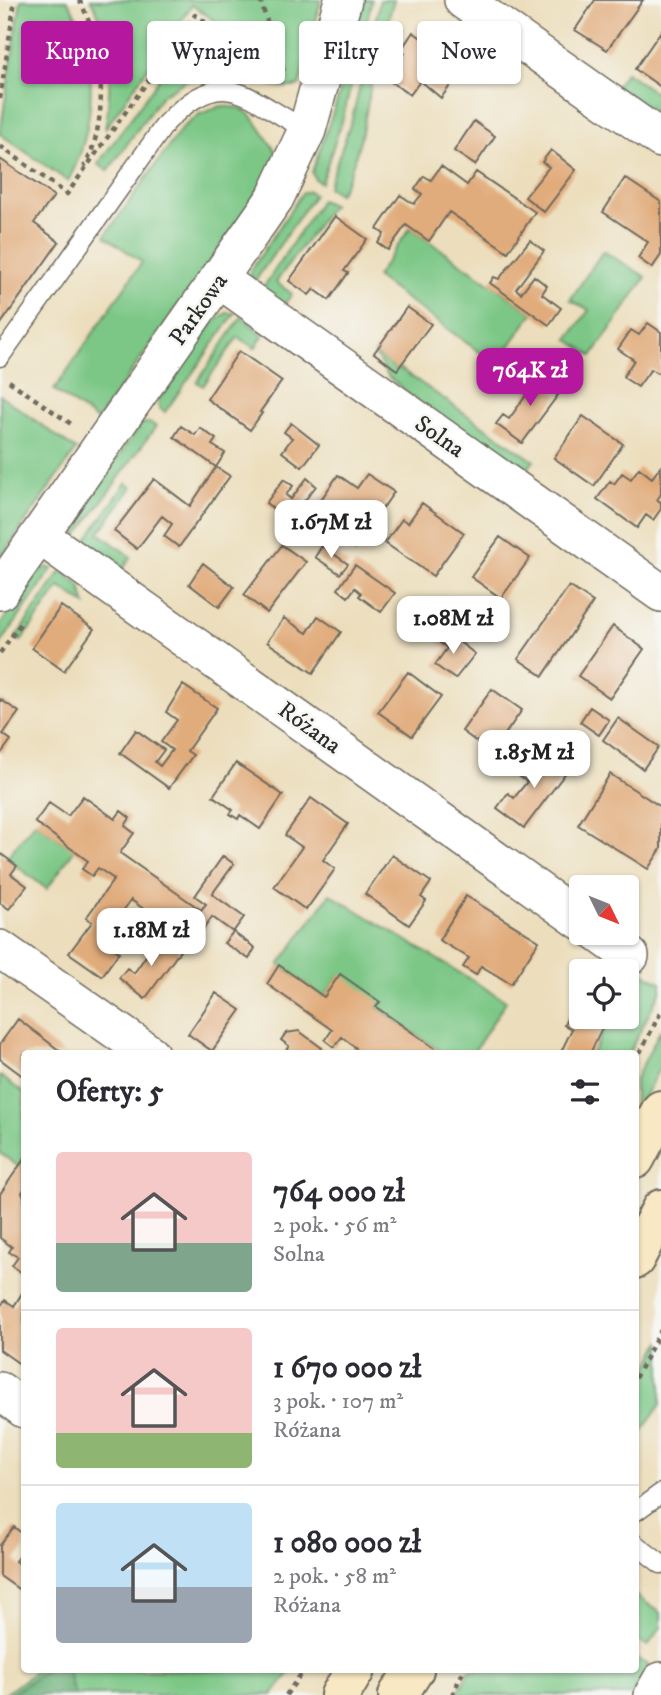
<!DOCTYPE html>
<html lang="pl">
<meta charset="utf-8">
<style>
:root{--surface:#fff;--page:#f7f7f7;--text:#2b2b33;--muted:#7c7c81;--line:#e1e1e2;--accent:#b5179e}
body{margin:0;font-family:"IM FELL DW Pica",serif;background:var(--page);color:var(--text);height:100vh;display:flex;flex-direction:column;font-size:26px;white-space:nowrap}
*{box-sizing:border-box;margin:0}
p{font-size:23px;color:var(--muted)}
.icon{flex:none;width:38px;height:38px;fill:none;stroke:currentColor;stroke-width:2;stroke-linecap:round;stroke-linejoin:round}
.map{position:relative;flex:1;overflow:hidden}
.drawer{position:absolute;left:21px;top:1050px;width:618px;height:623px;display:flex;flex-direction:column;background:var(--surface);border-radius:7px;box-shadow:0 2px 5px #0004}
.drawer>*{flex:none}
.banner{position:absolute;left:21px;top:21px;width:620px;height:63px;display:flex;gap:14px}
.needle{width:46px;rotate:133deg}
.fabs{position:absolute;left:569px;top:875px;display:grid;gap:14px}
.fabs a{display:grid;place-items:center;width:70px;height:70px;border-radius:7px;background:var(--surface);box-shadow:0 2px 5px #0004;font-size:35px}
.price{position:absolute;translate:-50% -60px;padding:0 16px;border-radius:14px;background:#fff;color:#222;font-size:23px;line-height:46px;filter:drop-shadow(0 2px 4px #0008)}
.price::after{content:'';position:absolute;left:50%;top:42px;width:21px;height:16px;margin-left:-10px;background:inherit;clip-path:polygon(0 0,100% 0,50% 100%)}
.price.selected{background:var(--accent);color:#fff}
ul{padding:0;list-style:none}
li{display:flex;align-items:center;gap:21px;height:175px;padding:0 35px}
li+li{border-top:2px solid var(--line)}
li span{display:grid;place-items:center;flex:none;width:196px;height:140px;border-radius:7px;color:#555}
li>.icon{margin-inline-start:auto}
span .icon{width:84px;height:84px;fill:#fffc;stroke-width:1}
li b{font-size:30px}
h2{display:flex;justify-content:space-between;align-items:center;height:84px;padding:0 35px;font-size:30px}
.tag{padding:0 24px;border-radius:7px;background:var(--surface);box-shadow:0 2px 5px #0004;font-size:24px;line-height:63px}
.tag.selected{background:var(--accent);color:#fff}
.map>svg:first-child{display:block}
.green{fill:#7cc786;stroke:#547958;stroke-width:2}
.forest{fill:#65ac73;stroke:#486c4f;stroke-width:2}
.building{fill:#e1ac7b}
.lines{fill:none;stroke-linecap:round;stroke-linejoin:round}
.lane-casing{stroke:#6f6a5e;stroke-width:21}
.street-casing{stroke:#6f6a5e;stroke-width:40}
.secondary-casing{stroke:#6f6a5e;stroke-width:42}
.path{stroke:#6f6a5e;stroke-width:4.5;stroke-dasharray:5 5;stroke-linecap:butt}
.lane{stroke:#fff;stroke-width:18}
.street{stroke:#fff;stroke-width:37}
.secondary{stroke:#f8e8c3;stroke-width:38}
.labels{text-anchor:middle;stroke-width:5;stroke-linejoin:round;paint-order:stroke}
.street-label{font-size:24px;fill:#2b2b2b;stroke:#f6f6f2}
</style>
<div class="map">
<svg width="661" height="1695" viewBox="0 0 661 1695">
<rect width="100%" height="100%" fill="#f6f6f2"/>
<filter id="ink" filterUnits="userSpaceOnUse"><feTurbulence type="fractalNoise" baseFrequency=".0143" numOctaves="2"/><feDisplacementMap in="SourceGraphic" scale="14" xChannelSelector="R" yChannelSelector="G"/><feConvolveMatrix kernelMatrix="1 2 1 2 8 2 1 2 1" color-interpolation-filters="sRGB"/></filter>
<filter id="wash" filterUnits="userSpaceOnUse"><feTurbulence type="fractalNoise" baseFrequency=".00686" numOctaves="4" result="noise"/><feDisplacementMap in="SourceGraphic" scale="28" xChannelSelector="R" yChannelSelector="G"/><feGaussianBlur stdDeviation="1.57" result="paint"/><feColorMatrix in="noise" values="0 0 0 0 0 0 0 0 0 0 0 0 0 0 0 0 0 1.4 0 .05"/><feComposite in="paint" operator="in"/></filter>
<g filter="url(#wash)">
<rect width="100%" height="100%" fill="#ecdebc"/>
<path class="green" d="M21,0h46c34,51 29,129 1,181l-68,-47z
M91,0h230l-22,86c-22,5 -45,-7 -68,-11l4,-33 -3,-9 -40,-28 -87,124c7,-42 8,-91 -14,-129z
M360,0h12l-29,118 -22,65 -6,-4 -3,-7 27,-77z
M380,0h14l-16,54 -9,-4z
M197,26l20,17 -5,31 -18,2 -32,19 -54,76 -10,-7z
M366,61l9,3c-8,39 -14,96 -36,130l-11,-7 24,-68z
M626,72l35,25v20l-45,-31z
M221,106l19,2 11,7 26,38 -11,24 -19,32 -150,211 -43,-30 88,-128 -37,-26 77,-108 18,-14z
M309,191l5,4 -61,89 -3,-13 5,-7 47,-71z
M321,200l11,5 -56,77 16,12 -13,18 -20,-18z
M410,228l123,85 -37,51 -120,-87z
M603,251l43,26 -54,79 -24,-17 21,-29 -19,-10z
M227,313h8l-70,99 -6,-4 -1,-7 57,-81z
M242,316l21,20 -8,12 -17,-11 -35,49 -6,-4z
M374,353l23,17 2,-2 135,93 -15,17 -107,-81 -24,-21z
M0,395l76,55 -76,108z
M142,423h8l6,3 -79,110 -3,-8 1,-10z
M126,483l6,4 -33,46 32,24 -13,19 -36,-30z
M48,567l4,2 -52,76v-20l37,-53z
M62,570l18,16 6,19 -26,-18 -39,54 -5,-4z
M35,822l39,28 -27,39 -41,-31z
M330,894l176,107 -33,52h-30l-67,-46 -36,-32 -16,22 -45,-32z
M635,969l26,13v8l-32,63 -37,1 19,-37h15l1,-30z
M661,1029v36l-26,49v-34z
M0,1076l24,17v67l-5,7 -19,-14z
M661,1341v63l-26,37v-54l9,-11z
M635,1595l26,18v14l-13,19 -13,-8z
M635,1658l14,7 -17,30h-175l12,-25h166z
M37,1670h255l-20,25h-268z"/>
<path class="forest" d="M46,1670h22l6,25h-64z"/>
<g id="blocks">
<path class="building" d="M595,0h48l-36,50 -32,-20z
M661,31v56l-26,-18z
M413,32l28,20 -31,43 -23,-16 18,-26 -4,-3z
M447,49l19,15 -25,34 -19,-16z
M474,121l21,15 -20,29 -21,-14z
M551,150l25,20 -32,42 -19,-15 24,-30 -7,-5z
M0,159l54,37 -20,27 25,19 -59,83z
M441,166l26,19 9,-13 59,40 -27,40 -59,-40 -20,29 -23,-16 -18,25 -10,-7 6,-9 -7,-5 23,-34 14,9 8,-10 -7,-5 9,-13 7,4z
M625,178l36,24v53l-9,13 -14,-10 10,-16 -45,-30z
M335,216l32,23 -23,32 4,2 -19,27 -15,-11 -5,6 -20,-14z
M530,240l14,11 -28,38 5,4 13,-17 13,10 -5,8 19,14 -12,17 -59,-42 4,-6 5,2z
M407,307l24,17 -34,46 -23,-17z
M648,323l13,9v43l-10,-6 -13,18 -15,-10 11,-17 -16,-11 13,-19 8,5z
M239,351l43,30 -22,31 2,1 -12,17 -43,-31z
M537,367l12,9 -6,8 15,11 -36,48 -26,-19 7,-9 6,4 21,-29 -6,-4z
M583,416l40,28 -29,42 -40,-28z
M291,423l28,22 -17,22 -20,-15 10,-14 -8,-6z
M181,426l14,9 5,-7 16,11 -4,6 13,8 -9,14 -42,-30z
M661,466v28l-4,6 4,2v7l-8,11 -7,-5 -9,13 -40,-29 13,-18 4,3 8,-11 9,6 8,-11 13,10z
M216,467l14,9 -51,71 -15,-11 8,-12 -10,-8 -25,33 -23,-18 40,-52 36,27z
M367,474l27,18 -39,56 -46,-31 29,-42 19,13z
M307,478l9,8 -27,35 -23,-18 18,-24 9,7 -7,9 5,4z
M422,503l42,30 -31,43 -48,-33 17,-24 6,4z
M500,537l30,21 -29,40 -30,-21z
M282,545l24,17 -39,51 -23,-18z
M322,546l26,18 -8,10 -25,-17z
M203,563l31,24 -15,20 -30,-23z
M355,565l40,28 -14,19 -22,-16 2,-3 -6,-5 -7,9 -10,-8z
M569,586l24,16 -50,74 -25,-17z
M61,606l33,23 -30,42 -32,-23z
M318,616l23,16 -28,41 -46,-31 17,-24 23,15z
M613,626l31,23 -34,49 -32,-22z
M444,630l31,24 -20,25 -20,-14 12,-17 -10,-7z
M408,672l33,25 -29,39 -34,-24z
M183,685l34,23 -30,43 6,4 -24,33 -49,-35 16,-23 28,20 -9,12 5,4 12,-16 -11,-8 16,-22 -11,-8z
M492,689l30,21 -30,43 -30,-22z
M0,699l19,13 -16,22 8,6 -11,15z
M590,707l19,13 -10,15 -19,-13z
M618,718l41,29 -16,22 -40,-29z
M550,752l20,15 -46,61 -27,-20 11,-15 6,5 13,-16 -8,-6 8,-9 7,5z
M236,763l47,32 -23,34 -20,-14 -2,4 -8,-5 3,-4 -20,-14z
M610,774l51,33v42l-13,20 -70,-44z
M83,796l32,23 6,-8 9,7 -5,8 9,7 -14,20 81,57 5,-6 -11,-8 28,-40 11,8 -22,30 32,23 -11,15 -21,-15 -19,27 -62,-44 -21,29 -3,4 -4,-3 -5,7 21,15 -17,24 -33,-23 23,-31 -6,-4 28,-39 -16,-11 -6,8 -10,-7 6,-8 -53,-39 14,-19 19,13z
M311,798l37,26 -25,36 12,9 -29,41 -32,-23 28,-40 -17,-12z
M0,853l17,13 -6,8 16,12 -18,23 -9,-6z
M392,855l39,27 -10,15 5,4 -17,24 -44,-31z
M466,896l73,45 -28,43 -30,-18 -5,9 -13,-8 6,-9 -30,-18z
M233,932l22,16 -6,11 -25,-16z
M160,936l20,15 -35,48 -26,-21 8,-10 7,5z
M279,965l45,32 16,-23 40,28 -4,5 67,47h-91l4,-6 -14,-11 -8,10 -9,-7 7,-10 -65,-46z
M216,993l25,17 -29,41 -24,-17z
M581,1009v8h26l-17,37h-30l12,-25 -8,-4 5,-10 7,4z
M18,1019l46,35h-40v23l-24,-18v-15z
M299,1031l23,17 -4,6h-35l6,-8 -8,-6 5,-7z
M24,1159v30l-2,4 2,3v71l-3,5 -9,-6 6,-9 -9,-5 3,-5 -12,-9v-44z
M24,1290v77l-24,-17v-43l5,-7 9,6z
M14,1527l10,8v14l-9,12 9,7v25l-24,-17v-31z"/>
</g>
</g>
<g filter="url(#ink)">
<use href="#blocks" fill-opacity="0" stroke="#6f6a5e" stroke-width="2"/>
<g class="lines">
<defs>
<path id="lane" d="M0,357l166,-234c60,-62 81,-23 141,7
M635,1512l26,-19
M635,1544l26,20"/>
<path id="street" d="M463,0l198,139
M219,279l442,314
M39,535l542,386
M0,591l275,-393 32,-68 36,-130
M598,933l32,23
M0,949l150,105
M0,1391l24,18
M653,1695l8,-14"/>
<path id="secondary" d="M635,1159l26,-49
M635,1259l26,-50
M340,1695l15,-25
M398,1695l16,-25"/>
</defs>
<use href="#lane" class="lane-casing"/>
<use href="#street" class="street-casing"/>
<use href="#secondary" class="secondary-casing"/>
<path class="path" d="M79,0c25,43 31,123 5,167
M260,0l24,72
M0,99l15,-99
M0,146l67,48 128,-179 25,17 4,32
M9,381l65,45
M0,653l23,-33
M635,1062l26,-50
M635,1378l26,-48
M286,1695l18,-25
M452,1695l12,-25"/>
<use href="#lane" class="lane"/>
<use href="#street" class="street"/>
<use href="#secondary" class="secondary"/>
</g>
</g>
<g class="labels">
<g class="street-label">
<text transform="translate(198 309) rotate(-55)" y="8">Parkowa</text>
<text transform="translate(440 436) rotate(35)" y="8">Solna</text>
<text transform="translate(310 727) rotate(36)" y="8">Różana</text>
</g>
</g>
</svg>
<div class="fabs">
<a><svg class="needle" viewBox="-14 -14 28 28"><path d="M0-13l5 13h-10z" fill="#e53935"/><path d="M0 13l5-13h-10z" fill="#7c7c81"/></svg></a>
<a><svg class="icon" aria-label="locate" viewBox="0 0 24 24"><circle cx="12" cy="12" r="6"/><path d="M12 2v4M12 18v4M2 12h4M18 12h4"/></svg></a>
</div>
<b class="price selected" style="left:530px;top:408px">764K zł</b>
<b class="price" style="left:331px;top:560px">1.67M zł</b>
<b class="price" style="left:453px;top:656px">1.08M zł</b>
<b class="price" style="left:534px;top:790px">1.85M zł</b>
<b class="price" style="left:151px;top:968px">1.18M zł</b>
<div class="banner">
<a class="tag selected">Kupno</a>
<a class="tag">Wynajem</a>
<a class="tag">Filtry</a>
<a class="tag">Nowe</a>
</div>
<section class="drawer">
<h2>Oferty: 5<svg class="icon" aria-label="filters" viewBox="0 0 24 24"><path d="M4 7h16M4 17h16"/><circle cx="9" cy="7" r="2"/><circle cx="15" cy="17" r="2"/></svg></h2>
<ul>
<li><span style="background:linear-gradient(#f6c9c9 65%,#7fa58c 0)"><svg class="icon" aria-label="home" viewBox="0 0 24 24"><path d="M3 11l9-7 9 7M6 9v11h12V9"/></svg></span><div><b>764 000 zł</b><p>2 pok. · 56 m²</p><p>Solna</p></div></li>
<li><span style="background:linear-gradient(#f6c9c9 75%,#8fb573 0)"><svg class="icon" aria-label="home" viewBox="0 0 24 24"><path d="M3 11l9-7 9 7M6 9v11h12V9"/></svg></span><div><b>1 670 000 zł</b><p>3 pok. · 107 m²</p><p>Różana</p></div></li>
<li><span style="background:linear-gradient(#bfe0f5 60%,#9aa5b1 0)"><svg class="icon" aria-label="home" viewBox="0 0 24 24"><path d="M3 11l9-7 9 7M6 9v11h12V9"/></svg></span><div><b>1 080 000 zł</b><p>2 pok. · 58 m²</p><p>Różana</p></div></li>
</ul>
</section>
</div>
